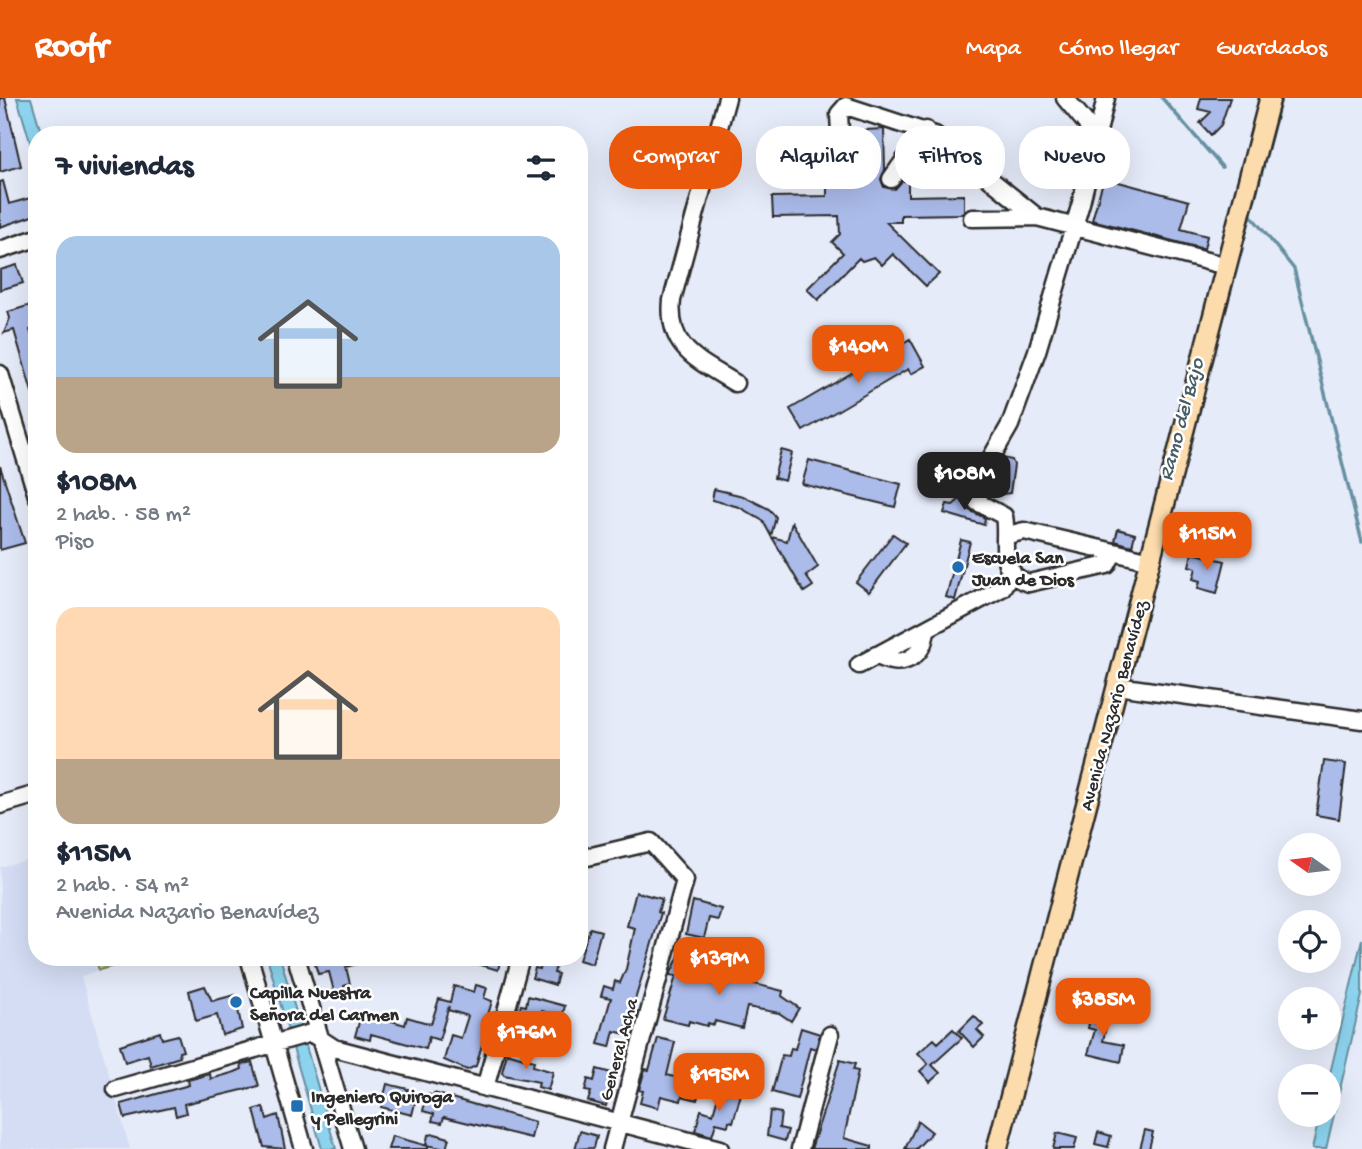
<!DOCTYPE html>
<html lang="es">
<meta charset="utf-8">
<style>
:root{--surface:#fff;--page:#f6f6f7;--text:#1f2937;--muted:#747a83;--accent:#ea580c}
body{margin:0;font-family:"Gochi Hand",sans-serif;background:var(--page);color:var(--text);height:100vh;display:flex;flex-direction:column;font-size:26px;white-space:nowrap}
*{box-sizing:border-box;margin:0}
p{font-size:23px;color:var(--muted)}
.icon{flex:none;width:38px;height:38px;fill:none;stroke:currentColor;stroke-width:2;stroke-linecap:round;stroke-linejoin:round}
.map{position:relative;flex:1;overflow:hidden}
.sheet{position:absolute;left:28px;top:28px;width:560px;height:840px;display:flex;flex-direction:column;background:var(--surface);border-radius:28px;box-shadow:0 7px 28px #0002}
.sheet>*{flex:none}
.banner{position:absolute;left:609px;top:28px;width:648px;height:63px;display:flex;gap:14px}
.needle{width:46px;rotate:284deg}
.buttons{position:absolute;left:1278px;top:735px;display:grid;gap:14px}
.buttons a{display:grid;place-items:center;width:63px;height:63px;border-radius:50%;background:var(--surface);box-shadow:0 7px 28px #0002;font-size:35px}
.price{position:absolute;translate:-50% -60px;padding:0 16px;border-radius:14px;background:var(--accent);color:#fff;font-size:23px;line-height:46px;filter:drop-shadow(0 2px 4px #0008)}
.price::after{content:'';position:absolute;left:50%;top:42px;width:21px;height:16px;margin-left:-10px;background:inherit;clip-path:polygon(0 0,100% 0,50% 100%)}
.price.on{background:#222;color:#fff}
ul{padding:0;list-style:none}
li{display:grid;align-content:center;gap:14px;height:371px;padding:0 28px}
li span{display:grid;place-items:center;height:217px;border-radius:21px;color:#555}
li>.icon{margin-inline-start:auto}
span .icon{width:126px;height:126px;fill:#fffc;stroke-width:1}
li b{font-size:30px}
h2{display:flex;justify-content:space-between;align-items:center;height:84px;padding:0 28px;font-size:30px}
.chip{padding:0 24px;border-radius:28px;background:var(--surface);box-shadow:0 7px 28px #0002;font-size:24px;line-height:63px}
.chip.on{background:var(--accent);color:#fff}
header{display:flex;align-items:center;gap:42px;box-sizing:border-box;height:98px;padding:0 35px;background:var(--accent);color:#fff}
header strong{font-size:33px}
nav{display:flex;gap:38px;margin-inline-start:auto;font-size:24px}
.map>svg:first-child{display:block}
.built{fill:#d4ddf4}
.green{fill:#bfd48a;stroke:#75805a;stroke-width:2}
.water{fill:#8dd3ee;stroke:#6690a0;stroke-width:2}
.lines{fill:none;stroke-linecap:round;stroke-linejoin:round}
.stream{stroke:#6690a0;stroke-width:3.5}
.building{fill:#abbbea;stroke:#2b2b2b;stroke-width:2}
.minor-casing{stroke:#2b2b2b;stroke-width:21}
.major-casing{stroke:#2b2b2b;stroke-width:24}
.minor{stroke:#fff;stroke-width:16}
.major{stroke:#fcdcac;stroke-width:19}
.poi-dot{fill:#1f6fb2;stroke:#fff;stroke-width:2.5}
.labels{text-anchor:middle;stroke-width:5;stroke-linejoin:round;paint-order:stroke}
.poi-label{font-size:19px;font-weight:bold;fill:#2b2b2b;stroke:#fff;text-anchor:start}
.street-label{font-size:19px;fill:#2b2b2b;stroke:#fff}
.water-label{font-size:21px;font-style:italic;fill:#485d66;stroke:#fff}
</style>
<header>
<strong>Roofr</strong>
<nav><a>Mapa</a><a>Cómo llegar</a><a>Guardados</a></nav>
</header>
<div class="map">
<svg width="1362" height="1051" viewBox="0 0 1362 1051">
<rect width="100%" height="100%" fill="#e6ebf9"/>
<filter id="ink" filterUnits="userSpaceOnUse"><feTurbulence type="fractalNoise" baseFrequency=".0143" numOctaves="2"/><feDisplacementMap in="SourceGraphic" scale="14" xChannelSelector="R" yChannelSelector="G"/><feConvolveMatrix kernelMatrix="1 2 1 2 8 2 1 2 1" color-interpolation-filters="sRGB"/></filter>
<g filter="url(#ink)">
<path class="built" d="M37,759v100h58l4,13 -18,6 49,173h-130v-282z"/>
<path class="green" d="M95,859h52l-48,13z"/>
<path class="water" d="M17,0h14l11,37h-5v30z
M1362,841v56l-36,154h-14l8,-34h8v-33z
M267,859h13l56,192h-14z"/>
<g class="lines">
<path class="stream" d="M1162,0l60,69
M1249,115l45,56 68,273
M1245,138l36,-138
M1207,280l35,-129"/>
</g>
<path class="building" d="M0,0h5l16,68 -21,6z
M1201,0h29l-9,27 -10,10 -11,-12 11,-11 -13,-3z
M884,31l1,41 -4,9 3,8 11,2 7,-8h6v15l56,-1v16l-2,3 -61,1v7h-15l53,52 -13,12 -33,-32 -11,11 -8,-8 -12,4 -3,-3 -41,42 -11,-11 36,-36 -11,-11 8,-8 -1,-18 -66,1 -1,-20 55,-1v-13l38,1 -1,-54z
M1104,80l85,23 -8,28 26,7 -3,13 -112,-29z
M3,83l6,23 21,-6 5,17 -35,12v-45z
M17,167l6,18 -23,7v-20z
M37,205v26l-7,1 7,21 -3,48 -20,-69 -10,3 6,-15 -2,-6z
M910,241l15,27 -14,8 -3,-5 -105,62 -13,-22z
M781,352l11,3 -7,28 -11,-3z
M1003,360l9,2 2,5 -4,28 -8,1 -9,-3 5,-23z
M809,362l92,24 -6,23 -93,-23z
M0,368l25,77 -25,7z
M714,391l29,7 26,13 7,8 -5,19 -8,-15 -24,-14 -27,-7z
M961,400l6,1 2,11 16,8 -1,7 -40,-12 3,-9 6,1z
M792,424l26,45 -12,9 7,10 -9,6 -32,-55 15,4z
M1118,431l17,5 -3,12 -17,-5z
M893,436l13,9 -37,49 -13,-10z
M961,442l9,2 -15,58 -9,-3z
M1192,455l33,8 -8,32 -19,-5 2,-7 -7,-2 3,-11 -7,-2z
M1324,663l22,3 -7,55 -23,-4z
M636,794l26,7 -4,13 3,1 -29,97 6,2 -3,14 -7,-2 -3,10 -11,-3 -4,16 -12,-3 13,-46 -10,-2 3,-10 9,3 2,-8 5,2 6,-14 9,-41 -8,-2z
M693,803l28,8 -3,11 -9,-2 -5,20 -18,-4z
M590,830l11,3 -9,33 -13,-4z
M680,856l18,4 -3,11 88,22 -1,5 17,12 -8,13 -12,-8 -32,-6 -5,21 -27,-7 -1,4 -6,-2 -1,3 -18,-5 -1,4 -25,-6 13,-43 -6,-1z
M313,859h57l1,3 -25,7 4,17 -6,2 2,10 -10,3 -7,-27 -11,2z
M464,859h37l-3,13 -34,-10z
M543,859h15l-4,16 4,1 -3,11 -23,-7 3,-10 5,1z
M476,887l11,3 -3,10 8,3 -4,14 2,1 -14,50 -9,4 -23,-10 7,-25 10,3 7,-22 -20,-6 1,-4 -10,34 -10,-3 -3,12 -55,-15 -1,6 -15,-4 7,-24 43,13 2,-8 24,7 8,-25 11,3 4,-16 20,6z
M205,888l7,15 23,-6 7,34 -20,6 -5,-20 -21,6 -7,-30z
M528,898l37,10 -3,11 -20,-6 -4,10 -7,-2 -5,16 -13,-3 8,-27 5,1z
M1092,911l17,4 -6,28 21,4 -3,17 -33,-8 7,-24 -7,-2z
M974,918l9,9 -6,5 7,7 -10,10 -15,-16z
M801,930l19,6 -4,15 -6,-2 -13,52 -25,-7 10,-37 7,1 2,-8 4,1z
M953,931l9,9 -30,27 8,8 -10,9 -10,-11 8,-7 -10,-11 16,-14 4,4z
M160,934l2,7 16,-4 5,16 -4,1 1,5 -29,9 -3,-11 -23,7 -5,-17z
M658,940l17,4 -8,33 34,9 -4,16 -15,-4 -1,5 -20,-5 -3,12 -18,-5 3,-12 -4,-1 6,-21 4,1z
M507,955l27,8 -1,5 20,6 -5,18 -10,-3 1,-5 -35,-7 -2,-3z
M840,962l15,4 -2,6 5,1 -14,67 28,8v3h-61z
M252,964l7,24 -75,18 2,9 -10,3 -2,-9 -49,11 -4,-14 68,-19 -1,-5 22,-6 1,5 24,-7 7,-3 -1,-4z
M597,971l18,5 -9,32 -18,-5 3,-9 -6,-1 3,-12 6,2z
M387,986l21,5 -3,11 10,3 -3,12 -31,-8z
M720,991l21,5 -8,28 -4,-1 -1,5 -12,-3 -4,13 -17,-5 6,-21 12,4z
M434,995l101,29 -4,16 -87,-21 -2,6 -10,-2 2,-7 -11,-3 4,-17 6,2z
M263,1009l4,12 11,-4 7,34 -21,-2 -10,-37z
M770,1013l11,2 -2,15 9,2 -3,11 -18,-5z
M918,1023l14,11 -16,17h-11z
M1145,1032l8,2 -4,17h-9z
M580,1033l17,5 -3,12 -19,1z
M1098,1034l13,4 -3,11 -13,-3z
M1057,1035l20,5 -3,11h-21z
M435,1036l14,4 -3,11 -20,-4 2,-10z
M392,1038l36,10v3h-40z"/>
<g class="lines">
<defs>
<path id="minor" d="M727,0l-55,202c-5,49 26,60 63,83
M1065,0l21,25 9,21
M842,71l-3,-55 7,-8 89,29 102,82
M891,81l35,-49
M972,120l65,-1 189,49
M0,152l37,-12
M0,276l37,122
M1008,437l16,-4 90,21 -7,13 -78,18c-35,-10 -20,-42 -25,-67l-27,-14 10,-37 23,-40 27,-74 44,-148 25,-105
M1114,454l36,9
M876,557c25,15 48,3 50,-26
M859,567l143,-77 10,-17
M1117,588l245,34
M0,707l37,-11
M579,761l72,-17 34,38 -73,269
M249,859l55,192
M296,859l57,192
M485,990l36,-131
M116,991l195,-56 23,15 386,101
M800,1051l30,-114"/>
<path id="major" d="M997,1051l273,-1051"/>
</defs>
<use href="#minor" class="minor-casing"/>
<use href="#major" class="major-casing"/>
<use href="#minor" class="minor"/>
<use href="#major" class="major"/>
</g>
</g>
<g class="poi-dot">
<circle cx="958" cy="469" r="7"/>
<circle cx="236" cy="904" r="7"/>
<rect x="290" y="1001" width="14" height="14" rx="3.5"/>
</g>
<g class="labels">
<g class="poi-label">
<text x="972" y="465">Escuela San<tspan x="972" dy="22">Juan de Dios</tspan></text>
<text x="250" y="900">Capilla Nuestra<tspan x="250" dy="22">Señora del Carmen</tspan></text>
<text x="311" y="1004">Ingeniero Quiroga<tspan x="311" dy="22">y Pellegrini</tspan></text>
</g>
<g class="street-label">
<text transform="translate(1112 607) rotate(-75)" y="7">Avenida Nazario Benavídez</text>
<text transform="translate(617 951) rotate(-75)" y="7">General Acha</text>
</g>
<g class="water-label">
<text transform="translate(1180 321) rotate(-75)" y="7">Ramo del Bajo</text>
</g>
</g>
</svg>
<div class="buttons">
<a><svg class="needle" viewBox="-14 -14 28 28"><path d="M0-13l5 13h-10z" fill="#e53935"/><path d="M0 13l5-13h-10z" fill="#747a83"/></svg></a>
<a><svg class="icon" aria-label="locate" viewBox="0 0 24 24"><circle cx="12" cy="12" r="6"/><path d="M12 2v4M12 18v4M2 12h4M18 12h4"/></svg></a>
<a>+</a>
<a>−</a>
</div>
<b class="price" style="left:858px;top:287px">$140M</b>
<b class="price on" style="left:964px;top:414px">$108M</b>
<b class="price" style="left:1207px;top:474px">$115M</b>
<b class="price" style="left:719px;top:899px">$139M</b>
<b class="price" style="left:1103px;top:940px">$385M</b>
<b class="price" style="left:526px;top:973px">$176M</b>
<b class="price" style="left:719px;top:1015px">$195M</b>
<div class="banner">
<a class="chip on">Comprar</a>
<a class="chip">Alquilar</a>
<a class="chip">Filtros</a>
<a class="chip">Nuevo</a>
</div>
<section class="sheet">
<h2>7 viviendas<svg class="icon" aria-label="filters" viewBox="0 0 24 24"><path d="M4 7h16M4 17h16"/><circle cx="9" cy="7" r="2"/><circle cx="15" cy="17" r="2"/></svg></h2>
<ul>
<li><span style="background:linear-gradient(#a9c7e8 65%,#b9a48a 0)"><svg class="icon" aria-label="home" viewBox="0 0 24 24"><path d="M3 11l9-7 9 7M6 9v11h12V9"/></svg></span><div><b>$108M</b><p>2 hab. · 58 m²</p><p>Piso</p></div></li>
<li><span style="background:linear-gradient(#ffd9b3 70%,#b9a48a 0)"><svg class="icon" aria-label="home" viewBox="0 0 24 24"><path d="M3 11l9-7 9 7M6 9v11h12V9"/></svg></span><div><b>$115M</b><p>2 hab. · 54 m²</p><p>Avenida Nazario Benavídez</p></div></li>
</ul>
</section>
</div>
